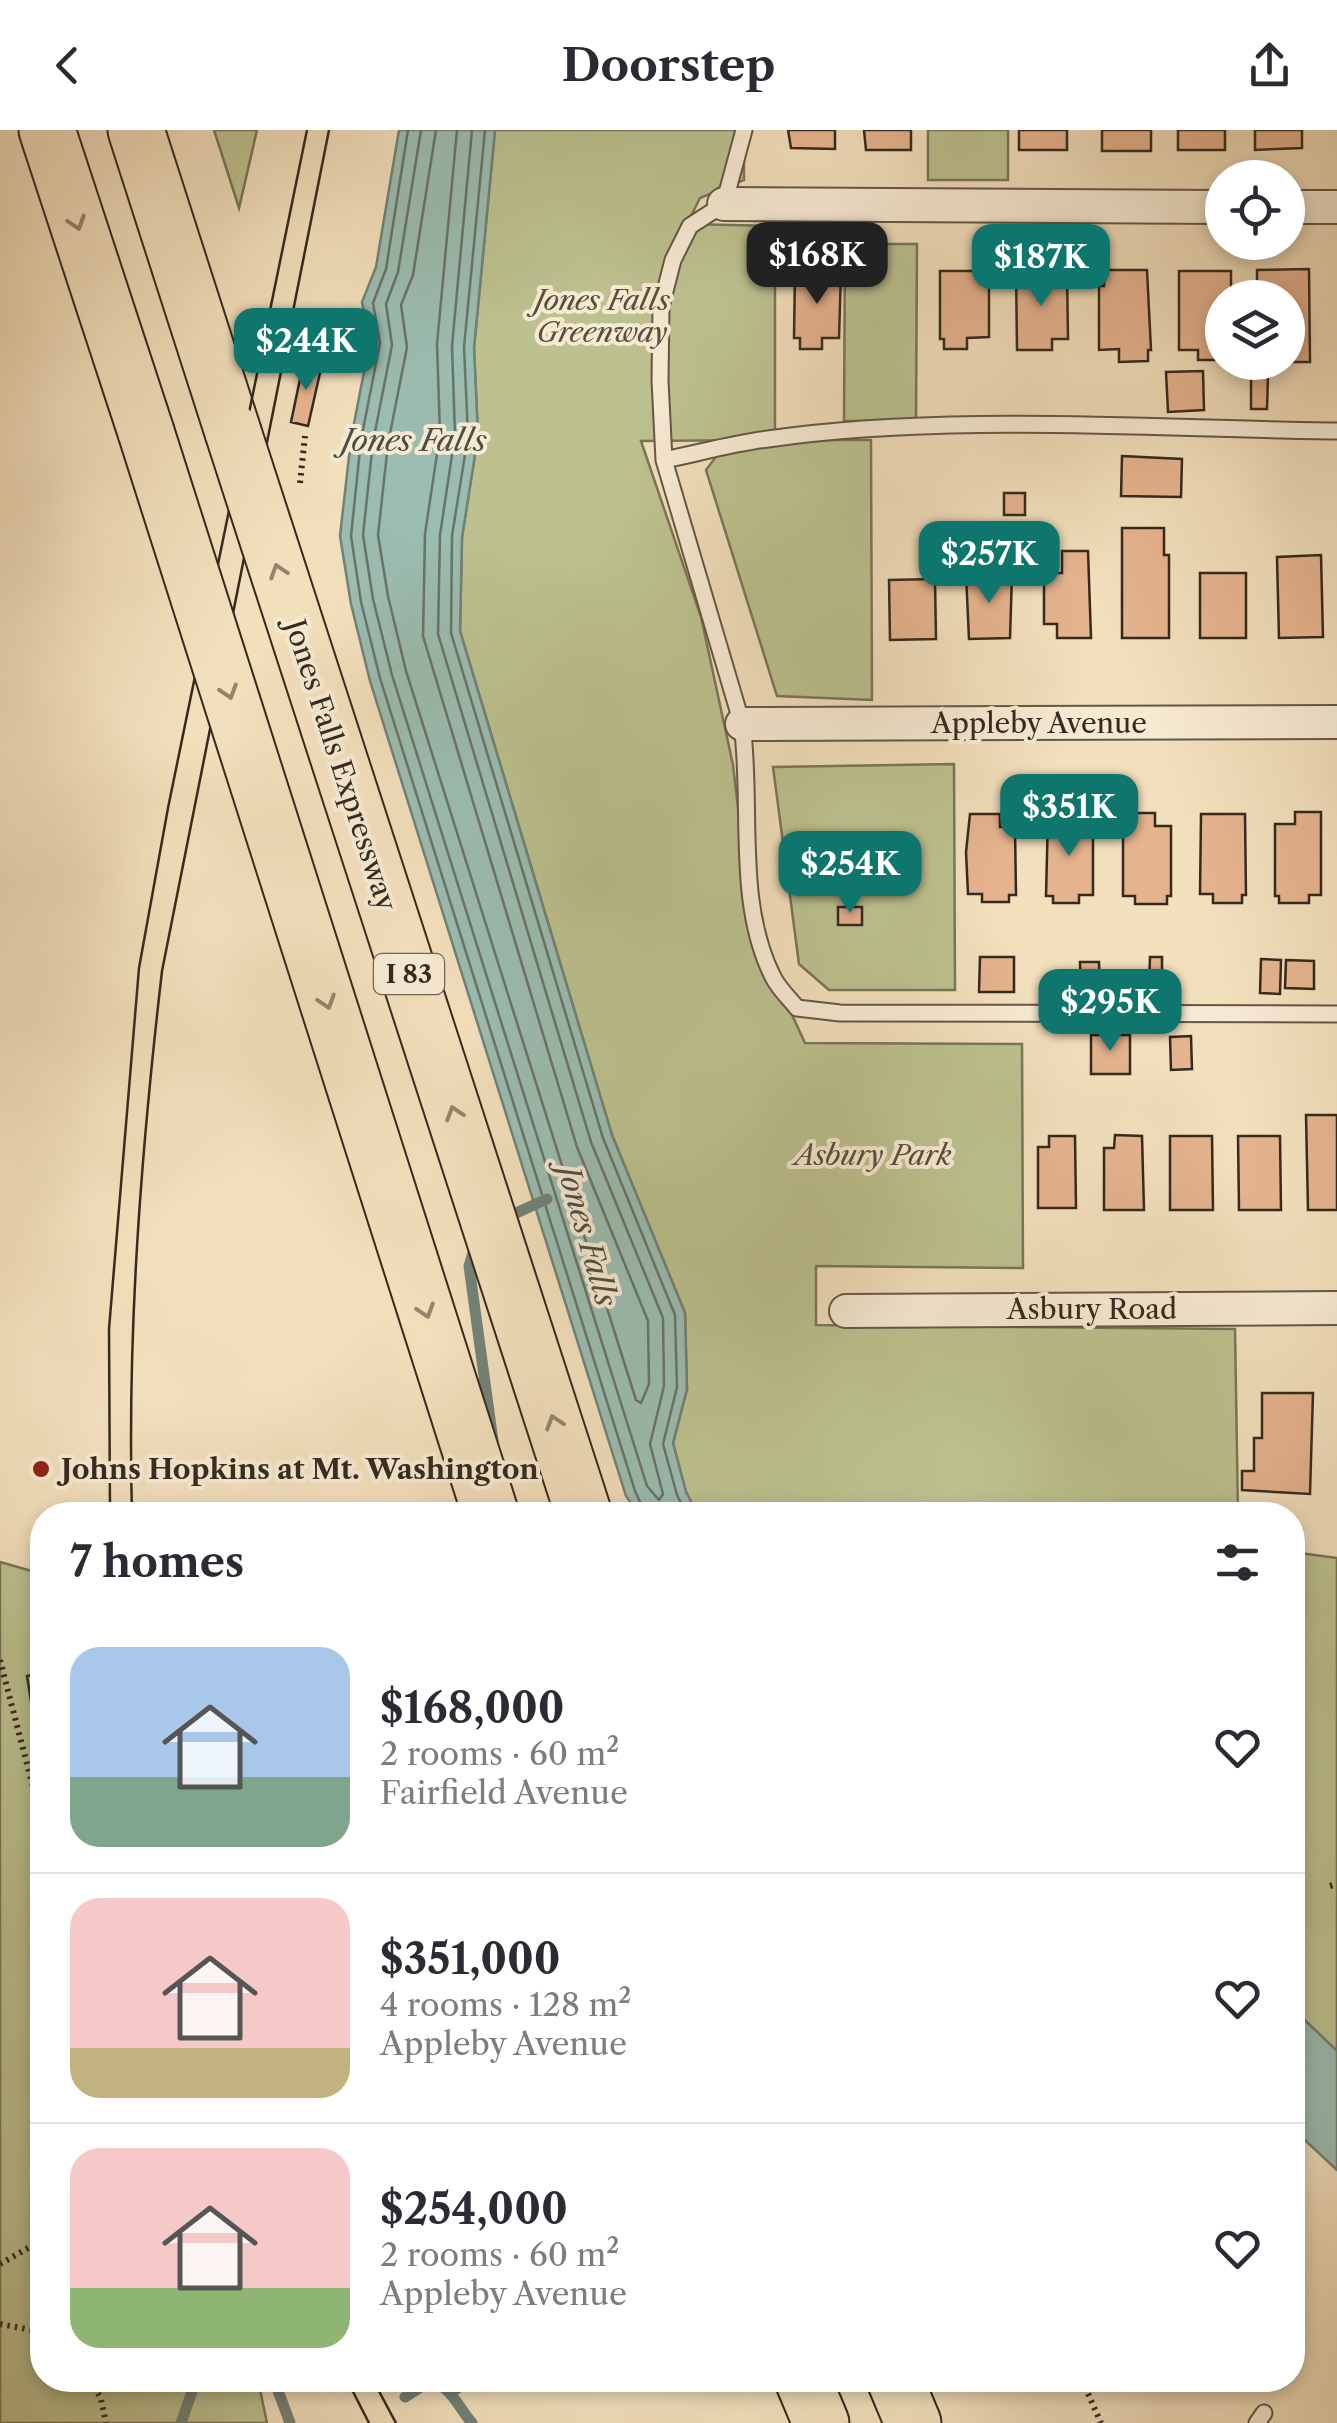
<!DOCTYPE html>
<meta charset="utf-8">
<style>
:root{--surface:#fff;--page:#f7f7f7;--text:#2b2b33;--muted:#7c7c81;--line:#e1e1e2;--accent:#0f766e}
body{margin:0;font-family:"Libre Caslon Text",serif;background:var(--page);color:var(--text);height:100vh;display:flex;flex-direction:column;font-size:38px;white-space:nowrap}
*{box-sizing:border-box;margin:0}
p{font-size:32px;color:var(--muted)}
.icon{flex:none;width:55px;height:55px;fill:none;stroke:currentColor;stroke-width:2;stroke-linecap:round;stroke-linejoin:round}
.map{position:relative;flex:1;overflow:hidden}
.panel{position:absolute;left:30px;top:1372px;width:1275px;height:890px;display:flex;flex-direction:column;background:var(--surface);border-radius:40px;box-shadow:0 5px 15px #0003}
.panel>*{flex:none}
.controls{position:absolute;left:1205px;top:30px;display:grid;gap:20px}
.controls a{display:grid;place-items:center;width:100px;height:100px;border-radius:50%;background:var(--surface);box-shadow:0 5px 15px #0003;font-size:50px}
.price{position:absolute;translate:-50% -85px;padding:0 22px;border-radius:20px;background:var(--accent);color:#fff;font-size:32px;line-height:65px;filter:drop-shadow(0 2px 5px #0008)}
.price::after{content:'';position:absolute;left:50%;top:60px;width:30px;height:22px;margin-left:-15px;background:inherit;clip-path:polygon(0 0,100% 0,50% 100%)}
.price.active{background:#222;color:#fff}
ul{padding:0;list-style:none}
li{display:flex;align-items:center;gap:30px;height:250px;padding:0 40px}
li+li{border-top:2px solid var(--line)}
li span{display:grid;place-items:center;flex:none;width:280px;height:200px;border-radius:30px;color:#555}
li>.icon{margin-inline-start:auto}
span .icon{width:120px;height:120px;fill:#fffc;stroke-width:1}
li b{font-size:42px}
h2{display:flex;justify-content:space-between;align-items:center;height:120px;padding:0 40px;font-size:42px}
header{display:flex;justify-content:space-between;align-items:center;height:130px;padding:0 40px;background:var(--surface);font-size:45px;font-weight:700}
.map>svg:first-child{display:block}
.green{fill:#bcc18f;stroke:#787657;stroke-width:2.5}
.water{fill:#9bbdb1;stroke:#728277;stroke-width:2.5}
.lines{fill:none;stroke-linecap:round;stroke-linejoin:round}
.shore{stroke:#687468;stroke-width:2.5}
.stream{stroke:#728277;stroke-width:11}
.building{fill:#e5b38e;stroke:#352a1f;stroke-width:2.5}
.lane-casing{stroke:#645746;stroke-width:19}
.street-casing{stroke:#645746;stroke-width:36}
.highway-casing{stroke:#352a1f;stroke-width:59}
.path{stroke:#352a1f;stroke-width:6;stroke-dasharray:2.5 5;stroke-linecap:butt}
.lane{stroke:#f7ead3;stroke-width:15}
.street{stroke:#f7ead3;stroke-width:32}
.highway{stroke:#f2dfbc;stroke-width:55}
.tram{stroke:#352a1f;stroke-width:2.5}
.highway-bridge-casing{stroke:#352a1f;stroke-width:59;stroke-linecap:butt}
.highway-bridge{stroke:#f2dfbc;stroke-width:55}
.oneway{stroke:#94846e}
.poi-dot{fill:#8f2418;stroke:#f7ead3;stroke-width:4}
.labels{text-anchor:middle;stroke-width:8;stroke-linejoin:round;paint-order:stroke}
.shield{fill:#f7ead3;stroke:#6f6455;stroke-width:2.5}
.shield-label{font-size:25px;font-weight:bold;fill:#352a1f}
.park-label{font-size:28px;font-style:italic;fill:#57503b;stroke:#f7ead3}
.street-label{font-size:28px;fill:#352a1f;stroke:#f7ead3}
.poi-label{font-size:28px;font-weight:bold;fill:#352a1f;stroke:#f7ead3;text-anchor:start}
.water-label{font-size:30px;font-style:italic;fill:#4e4f44;stroke:#f7ead3}
</style>
<header><svg class="icon" aria-label="back" viewBox="0 0 24 24"><path d="M15 5l-7 7 7 7"/></svg>Doorstep<svg class="icon" aria-label="share" viewBox="0 0 24 24"><path d="M12 15V3M7 8l5-5 5 5M5 13v7h14v-7"/></svg></header>
<div class="map">
<svg width="1337" height="2293" viewBox="0 0 1337 2293">
<rect width="100%" height="100%" fill="#f2dfbc"/>
<filter id="stains"><feTurbulence type="fractalNoise" baseFrequency=".002" numOctaves="4"/><feColorMatrix values="0 0 0 0 .2 0 0 0 0 .09 0 0 0 0 .02 0 0 0 .5 -.17"/></filter>
<radialGradient id="worn" r=".72"><stop offset=".6" stop-color="#630" stop-opacity="0"/><stop offset="1" stop-color="#630" stop-opacity=".3"/></radialGradient>
<path class="green" d="M214,0h43l-18,78z
M495,0h249v50l-44,18 -13,26 88,2v214h96l1,260 -95,-4 -71,-226 15,-20 46,-10 -126,1 60,176 32,148 19,163 53,115 217,1 1,224 -207,-2v59l419,4 3,186h-540l-12,-23 -13,-49 14,-54 -2,-76 -73,-178 -152,-504 2,-94 16,-101 -4,-88z
M928,0h80v50h-80z
M845,114h72l-1,177h-72z
M954,634l1,226h-126l-30,-26 -26,-197z
M1292,1422l45,6v493l-44,-42z
M0,1432l42,12v806h216l9,43h-267z"/>
<path class="water" d="M399,0h96l-21,218 4,88 -16,101 -2,94 152,504 73,178 2,76 -14,54 13,49 12,23h-59l-13,-19 -256,-815 -19,-77 -11,-68 11,-97 19,-98 -8,-39 14,-35z
M1293,1879l44,42v119l-44,-41z"/>
<g class="lines">
<path class="shore" d="M408,0l-22,139 -13,34 7,40 -19,97 -10,96 10,66 19,76 255,813 11,24
M421,0l-23,142 -12,32 6,41 -19,97 -10,93 10,64 19,76 255,811 12,14 4,-6 -13,-50 14,-58 -1,-68 -72,-176 -153,-508 2,-99 15,-100 -3,-89 20,-216
M436,0l-23,145 -12,30 6,42 -19,97 -10,91 10,61 18,75 230,729 5,3 8,-19 -1,-63 -71,-174 -154,-511 2,-102 15,-100 -3,-90 20,-214
M485,0l-21,217 4,89 -16,100 -1,97 152,505 72,177 2,72 -14,57 14,51 10,20"/>
<path class="stream" d="M505,1088l42,-19
M476,1113l-7,23 24,175
M274,2250l16,43
M452,2262l18,-12
M405,2267l25,-16c23,7 27,25 42,42
M181,2293l15,-43"/>
</g>
<path class="building" d="M788,0h47v19l-44,-1z
M864,0h47v20h-45z
M1019,0h48v20h-48z
M1102,0h49v21h-49z
M1178,0h47v20h-47z
M1255,0h47v18l-47,2z
M1309,139l1,93h-22v-64h-31v-28z
M1067,140l1,69h-16v11h-35l-1,-79z
M1104,140h43l4,80h-3v11l-29,1v-13l-20,1v-64h5z
M795,141h46l-2,67h-17v11h-22v-11h-6z
M940,141h49v66l-22,1v11h-23v-10h-4z
M1179,141h52v27h-9v62h-24v-10h-19z
M304,230l18,4 -14,62 -17,-4z
M1203,241l1,39 -36,2 -2,-40z
M1251,246h17l-1,33h-16z
M1122,326l60,3 -1,38 -60,-1z
M1004,363h21v22h-21z
M1122,398h42v27h5v83h-47z
M1062,421h26l3,87h-34v-14h-13v-51h18z
M1321,425l2,82 -44,1 -2,-81z
M1200,443h46v65h-46z
M966,444h46l-2,64 -41,1z
M935,449l1,60 -46,1 -1,-60z
M1295,682h26v83h-12v8h-30v-7h-4v-72h20z
M1123,683h32v13h16v70h-4v8h-32v-8h-12z
M970,684h30v13h15l1,68h-7v7h-27v-8h-14l-2,-42z
M1048,684h33l1,13h11v68h-14v8h-26v-7h-7z
M1201,684h44l1,81h-4v8h-29v-9h-13z
M838,777h24v18h-24z
M980,827h34v35h-35z
M1150,827h12v32h-13z
M1261,829l20,1 -1,34 -20,-1z
M1286,830l28,1v28l-29,-1z
M1080,832h19l1,33h-19z
M1091,905h39v39h-39z
M1191,906l1,33 -21,1 -1,-33z
M1306,985h31v95h-29z
M1115,1005l27,1 2,74h-40v-62h10z
M1049,1006h26l1,72h-38v-61h11z
M1170,1006h42l1,74h-43z
M1238,1006h42l1,74h-42z
M1262,1263h51l-3,101 -68,-4v-19h12v-33h8z
M42,1543v26l-11,2 -4,-25z"/>
<g class="lines">
<defs>
<path id="lane" d="M744,0l-20,74 -34,22 -17,34 -12,47 -1,73 4,80 78,264c11,82 -7,178 31,253 6,12 16,21 24,31l43,5 497,1
M664,330c35,-7 70,-17 104,-21 180,-26 386,-10 569,-8
M1257,2293l7,-10"/>
<path id="street" d="M724,74l498,3
M1288,77h49
M742,594l595,-2
M846,1181l491,-3"/>
<path id="highway" d="M47,0l99,302
M136,0l97,302
M803,2250l18,43
M895,2250l18,43"/>
</defs>
<use href="#lane" class="lane-casing"/>
<use href="#street" class="street-casing"/>
<use href="#highway" class="highway-casing"/>
<path class="path" d="M300,353l5,-47
M0,1530l42,162
M1330,1756l7,-2
M0,2134l42,-24
M0,2194l42,8
M91,2250l10,19 5,24
M1082,2250l19,43"/>
<use href="#lane" class="lane"/>
<use href="#street" class="street"/>
<use href="#highway" class="highway"/>
<path class="tram" d="M110,1385l-1,-186 30,-361 29,-160 139,-678
M132,1385c-5,-183 9,-362 30,-544l167,-841
M347,2250l22,43
M373,2250l23,43"/>
<defs>
<path id="highway-bridge" d="M146,302l345,1083
M233,302l351,1083"/>
</defs>
<use href="#highway-bridge" class="highway-bridge-casing"/>
<use href="#highway-bridge" class="highway-bridge"/>
</g>
<defs><path id="oneway-chevron" d="M-2-3.5L2.5 0L-2 3.5" fill="none" stroke-width="1.6" stroke-linecap="round" stroke-linejoin="round" transform="scale(2.5)"/></defs>
<g class="oneway">
<use href="#oneway-chevron" transform="translate(77 93) rotate(72)"/>
<use href="#oneway-chevron" transform="translate(278 441) rotate(-108)"/>
<use href="#oneway-chevron" transform="translate(229 562) rotate(72)"/>
<use href="#oneway-chevron" transform="translate(327 872) rotate(72)"/>
<use href="#oneway-chevron" transform="translate(454 983) rotate(-108)"/>
<use href="#oneway-chevron" transform="translate(426 1181) rotate(72)"/>
<use href="#oneway-chevron" transform="translate(554 1292) rotate(-108)"/>
</g>
<circle class="poi-dot" cx="41" cy="1339" r="10"/>
<g class="labels">
<rect class="shield" x="374" y="824" width="70" height="40" rx="8"/>
<g class="shield-label">
<text x="409" y="853">I 83</text>
</g>
<g class="park-label">
<text x="602" y="180">Jones Falls<tspan x="602" dy="32">Greenway</tspan></text>
<text x="873" y="1035">Asbury Park</text>
</g>
<g class="street-label">
<text x="1039" y="603">Appleby Avenue</text>
<text transform="translate(341 635) rotate(72)" y="10">Jones Falls Expressway</text>
<text x="1092" y="1189">Asbury Road</text>
</g>
<g class="poi-label">
<text x="61" y="1349">Johns Hopkins at Mt. Washington</text>
</g>
<g class="water-label">
<text x="414" y="321">Jones Falls</text>
<text transform="translate(587 1106) rotate(74)" y="10">Jones Falls</text>
</g>
</g>
<rect width="100%" height="100%" filter="url(#stains)"/>
<rect width="100%" height="100%" fill="url(#worn)"/>
</svg>
<div class="controls">
<a><svg class="icon" aria-label="locate" viewBox="0 0 24 24"><circle cx="12" cy="12" r="6"/><path d="M12 2v4M12 18v4M2 12h4M18 12h4"/></svg></a>
<a><svg class="icon" aria-label="layers" viewBox="0 0 24 24"><path d="M12 4l9 5-9 5-9-5zM3 14l9 5 9-5"/></svg></a>
</div>
<b class="price active" style="left:817px;top:177px">$168K</b>
<b class="price" style="left:1041px;top:179px">$187K</b>
<b class="price" style="left:306px;top:263px">$244K</b>
<b class="price" style="left:989px;top:476px">$257K</b>
<b class="price" style="left:1069px;top:729px">$351K</b>
<b class="price" style="left:850px;top:786px">$254K</b>
<b class="price" style="left:1110px;top:924px">$295K</b>
<section class="panel">
<h2>7 homes<svg class="icon" aria-label="filters" viewBox="0 0 24 24"><path d="M4 7h16M4 17h16"/><circle cx="9" cy="7" r="2"/><circle cx="15" cy="17" r="2"/></svg></h2>
<ul>
<li><span style="background:linear-gradient(#a9c7e8 65%,#7fa58c 0)"><svg class="icon" aria-label="home" viewBox="0 0 24 24"><path d="M3 11l9-7 9 7M6 9v11h12V9"/></svg></span><div><b>$168,000</b><p>2 rooms · 60 m²</p><p>Fairfield Avenue</p></div><svg class="icon" aria-label="heart" viewBox="0 0 24 24"><path d="M12 20l-8-8c-3-5 5-10 8-4 3-6 11-1 8 4z"/></svg></li>
<li><span style="background:linear-gradient(#f6c9c9 75%,#c2b280 0)"><svg class="icon" aria-label="home" viewBox="0 0 24 24"><path d="M3 11l9-7 9 7M6 9v11h12V9"/></svg></span><div><b>$351,000</b><p>4 rooms · 128 m²</p><p>Appleby Avenue</p></div><svg class="icon" aria-label="heart" viewBox="0 0 24 24"><path d="M12 20l-8-8c-3-5 5-10 8-4 3-6 11-1 8 4z"/></svg></li>
<li><span style="background:linear-gradient(#f6c9c9 70%,#8fb573 0)"><svg class="icon" aria-label="home" viewBox="0 0 24 24"><path d="M3 11l9-7 9 7M6 9v11h12V9"/></svg></span><div><b>$254,000</b><p>2 rooms · 60 m²</p><p>Appleby Avenue</p></div><svg class="icon" aria-label="heart" viewBox="0 0 24 24"><path d="M12 20l-8-8c-3-5 5-10 8-4 3-6 11-1 8 4z"/></svg></li>
</ul>
</section>
</div>
